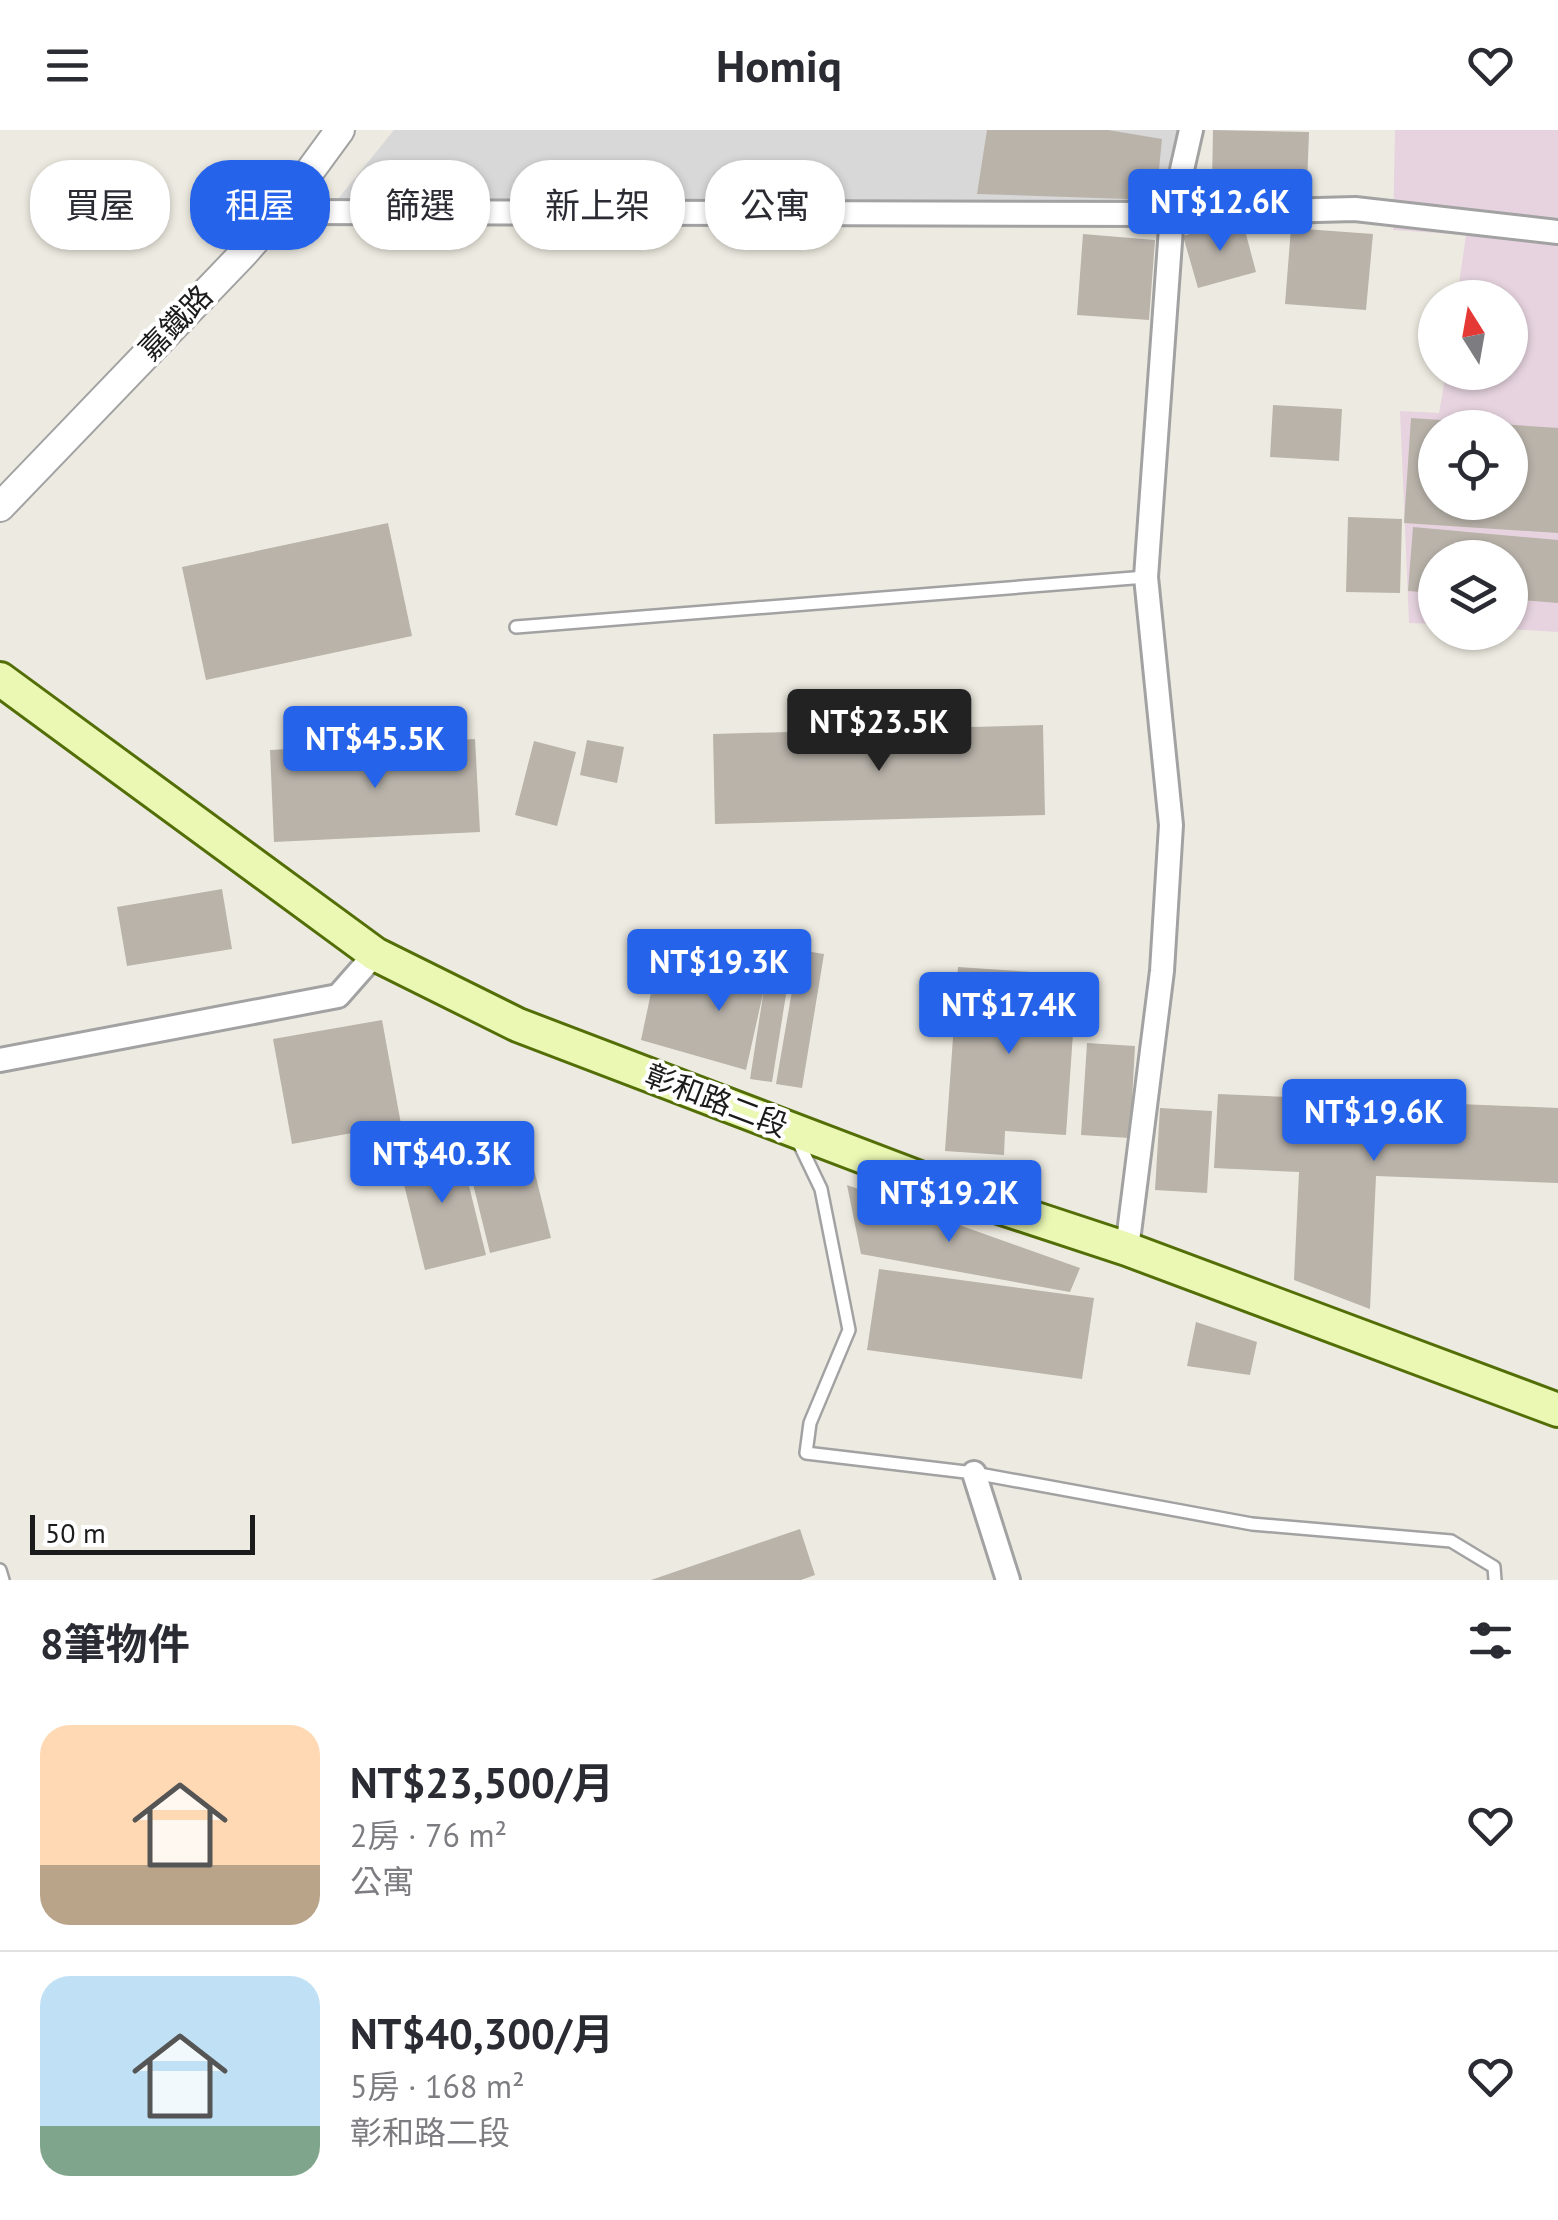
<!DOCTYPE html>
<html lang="zh-TW">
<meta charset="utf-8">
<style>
:root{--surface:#fff;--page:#f7f7f7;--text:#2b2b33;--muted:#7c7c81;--line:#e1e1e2;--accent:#2563eb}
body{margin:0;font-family:"PT Sans","Noto Sans TC",sans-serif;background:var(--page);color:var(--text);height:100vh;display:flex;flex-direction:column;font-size:38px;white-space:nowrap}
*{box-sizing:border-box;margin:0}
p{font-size:32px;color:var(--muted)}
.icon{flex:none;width:55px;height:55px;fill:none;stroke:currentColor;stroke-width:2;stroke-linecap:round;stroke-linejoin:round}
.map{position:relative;height:1450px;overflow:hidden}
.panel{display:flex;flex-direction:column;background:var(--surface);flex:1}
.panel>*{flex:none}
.guide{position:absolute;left:30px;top:30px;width:1000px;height:90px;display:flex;gap:20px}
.needle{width:65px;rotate:349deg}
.tools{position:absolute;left:1418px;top:150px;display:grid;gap:20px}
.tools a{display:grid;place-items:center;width:110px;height:110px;border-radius:50%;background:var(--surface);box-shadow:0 2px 8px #0004;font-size:50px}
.scale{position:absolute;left:30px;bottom:25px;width:225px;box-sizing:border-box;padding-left:10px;border:5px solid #1b1b1b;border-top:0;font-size:28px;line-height:35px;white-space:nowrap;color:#1b1b1b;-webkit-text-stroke:8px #fff;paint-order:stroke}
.price{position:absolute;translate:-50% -85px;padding:0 22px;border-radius:10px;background:var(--accent);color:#fff;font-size:32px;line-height:65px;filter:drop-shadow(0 2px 5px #0008)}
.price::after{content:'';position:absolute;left:50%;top:60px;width:30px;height:22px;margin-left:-15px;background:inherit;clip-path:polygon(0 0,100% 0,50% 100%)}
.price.on{background:#222;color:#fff}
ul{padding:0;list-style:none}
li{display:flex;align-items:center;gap:30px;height:250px;padding:0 40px}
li+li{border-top:2px solid var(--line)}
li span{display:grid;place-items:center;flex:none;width:280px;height:200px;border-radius:30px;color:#555}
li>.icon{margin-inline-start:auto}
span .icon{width:120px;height:120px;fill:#fffc;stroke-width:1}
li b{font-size:42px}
h2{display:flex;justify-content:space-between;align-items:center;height:120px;padding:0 40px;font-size:42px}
.chip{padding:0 35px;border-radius:40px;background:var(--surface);box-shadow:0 2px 8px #0004;font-size:35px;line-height:90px}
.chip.on{background:var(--accent);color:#fff}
header{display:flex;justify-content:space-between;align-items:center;height:130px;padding:0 40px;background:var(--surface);font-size:45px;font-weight:800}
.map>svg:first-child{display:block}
.residential{fill:#d9d8d8}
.industrial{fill:#e6d3df;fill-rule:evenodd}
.building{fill:#b9b3aa;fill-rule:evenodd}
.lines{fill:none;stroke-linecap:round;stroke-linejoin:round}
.service-casing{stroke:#a2a2a2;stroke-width:16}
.minor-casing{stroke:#a2a2a2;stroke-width:28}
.tertiary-casing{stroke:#a2a2a2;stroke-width:32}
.secondary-casing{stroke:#536e06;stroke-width:38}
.service{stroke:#fff;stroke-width:11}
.minor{stroke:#fff;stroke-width:22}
.tertiary{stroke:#fff;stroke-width:28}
.secondary{stroke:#eaf8b4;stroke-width:32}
.labels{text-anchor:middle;stroke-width:8;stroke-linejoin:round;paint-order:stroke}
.street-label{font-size:30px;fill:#1b1b1b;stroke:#fff}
</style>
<header><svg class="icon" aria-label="menu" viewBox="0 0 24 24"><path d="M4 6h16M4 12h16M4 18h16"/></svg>Homiq<svg class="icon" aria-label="heart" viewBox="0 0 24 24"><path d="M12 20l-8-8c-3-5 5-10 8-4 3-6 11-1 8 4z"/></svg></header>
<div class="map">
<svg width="1558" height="1450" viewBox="0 0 1558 1450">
<rect width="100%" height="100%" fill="#edebe1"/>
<path class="residential" d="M394,0h785l-13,77 -833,-2z"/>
<path class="industrial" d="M1395,0h163v502l-48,-3v-71h-75v66l-26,-1 -9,-212 39,2 7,-40 64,-1v-74l-53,-1 9,-62 -73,-5zM1435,298h75v74h-75z"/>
<path class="building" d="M987,0h121l54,9 -6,61 -179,-6z
M1213,0l96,2 -2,53 -95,-2z
M1242,89l14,53 -58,16 -15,-52z
M1291,98l82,6 -7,76 -81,-6z
M1083,104l72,6 -6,80 -72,-5z
M1273,275l69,4 -3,52 -69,-4z
M1411,288l147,10v105l-154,-10zM1435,298h75v74h-75z
M1348,387l54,2 -2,74 -54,-1z
M388,393l24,113 -206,44 -24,-113z
M1413,397l145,13v63l-48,-4v-41h-75v35l-27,-2z
M1043,595l2,90 -330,9 -2,-90z
M475,609l5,93 -206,10 -4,-92z
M587,610l37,7 -7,36 -37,-8z
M534,611l42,11 -19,74 -42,-11z
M222,759l10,60 -105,17 -10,-59z
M799,820l25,4 -22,134 -26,-4z
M769,825l-4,24 23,3 -16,100 -22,-3 14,-90 -18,81 -105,-30 14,-66z
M958,837l119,8 -11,160 -61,-4 -1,24 -59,-4z
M382,890l19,104 -109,20 -19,-105z
M1087,913l48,3 -5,92 -49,-3z
M1218,964l340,14v75l-182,-7 -6,133 -76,-29 5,-108 -85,-4z
M1160,978l52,3 -5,82 -52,-3z
M523,995l28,113 -61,15 -28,-114z
M458,1011l28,114 -61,15 -28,-114z
M847,1055l233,83 -10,24 -209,-38z
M879,1139l215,29 -12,81 -215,-29z
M1196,1192l61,20 -7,33 -63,-9z
M800,1399l15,46 -14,5h-150z"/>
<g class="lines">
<defs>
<path id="service" d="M516,497l630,-50
M797,1009l24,50 28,141 -39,93 -4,30 168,20 278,51 199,17 43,26 1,13
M0,1440l3,10"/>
<path id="minor" d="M280,82l892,2 183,-5 203,23
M0,930l338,-64 37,-42
M1127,1119l35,-278 9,-146 -25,-248 26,-363 19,-84
M974,1343l34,107"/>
<path id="tertiary" d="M0,377l243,-253 37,-42 60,-82"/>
<path id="secondary" d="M0,549l375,275 143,71 451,172 158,52 431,161"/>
</defs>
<use href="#service" class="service-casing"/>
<use href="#minor" class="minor-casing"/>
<use href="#tertiary" class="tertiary-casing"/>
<use href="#secondary" class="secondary-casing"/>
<use href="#service" class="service"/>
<use href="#minor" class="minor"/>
<use href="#tertiary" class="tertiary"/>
<use href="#secondary" class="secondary"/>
</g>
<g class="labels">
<g class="street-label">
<text transform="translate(176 193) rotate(-46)" y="10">嘉鐵路</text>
<text transform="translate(716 971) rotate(21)" y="10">彰和路二段</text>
</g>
</g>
</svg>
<div class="tools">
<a><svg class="needle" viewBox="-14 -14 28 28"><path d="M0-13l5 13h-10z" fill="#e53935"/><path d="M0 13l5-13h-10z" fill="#7c7c81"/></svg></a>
<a><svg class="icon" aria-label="locate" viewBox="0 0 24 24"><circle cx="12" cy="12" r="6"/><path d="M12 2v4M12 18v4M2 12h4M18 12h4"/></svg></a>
<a><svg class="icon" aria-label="layers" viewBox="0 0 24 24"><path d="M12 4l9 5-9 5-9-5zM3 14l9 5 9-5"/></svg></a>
</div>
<div class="scale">50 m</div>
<b class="price" style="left:1220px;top:124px">NT$12.6K</b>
<b class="price on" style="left:879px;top:644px">NT$23.5K</b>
<b class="price" style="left:375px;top:661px">NT$45.5K</b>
<b class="price" style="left:719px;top:884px">NT$19.3K</b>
<b class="price" style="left:1009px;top:927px">NT$17.4K</b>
<b class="price" style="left:1374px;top:1034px">NT$19.6K</b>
<b class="price" style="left:442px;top:1076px">NT$40.3K</b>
<b class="price" style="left:949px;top:1115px">NT$19.2K</b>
<div class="guide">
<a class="chip">買屋</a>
<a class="chip on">租屋</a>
<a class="chip">篩選</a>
<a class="chip">新上架</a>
<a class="chip">公寓</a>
</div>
</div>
<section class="panel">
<h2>8筆物件<svg class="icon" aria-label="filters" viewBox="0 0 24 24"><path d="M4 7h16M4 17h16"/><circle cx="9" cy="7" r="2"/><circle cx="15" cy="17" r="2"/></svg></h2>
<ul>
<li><span style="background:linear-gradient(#ffd9b3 70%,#b9a48a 0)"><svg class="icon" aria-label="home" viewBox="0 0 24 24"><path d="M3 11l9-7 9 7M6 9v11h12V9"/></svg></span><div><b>NT$23,500/月</b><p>2房 · 76 m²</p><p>公寓</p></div><svg class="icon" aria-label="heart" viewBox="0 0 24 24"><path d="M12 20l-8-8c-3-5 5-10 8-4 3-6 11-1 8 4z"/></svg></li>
<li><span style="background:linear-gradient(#bfe0f5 75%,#7fa58c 0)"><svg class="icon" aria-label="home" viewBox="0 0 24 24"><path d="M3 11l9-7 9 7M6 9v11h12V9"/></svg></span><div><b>NT$40,300/月</b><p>5房 · 168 m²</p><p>彰和路二段</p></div><svg class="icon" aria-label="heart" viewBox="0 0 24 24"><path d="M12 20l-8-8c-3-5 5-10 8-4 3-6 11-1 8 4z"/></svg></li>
</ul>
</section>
